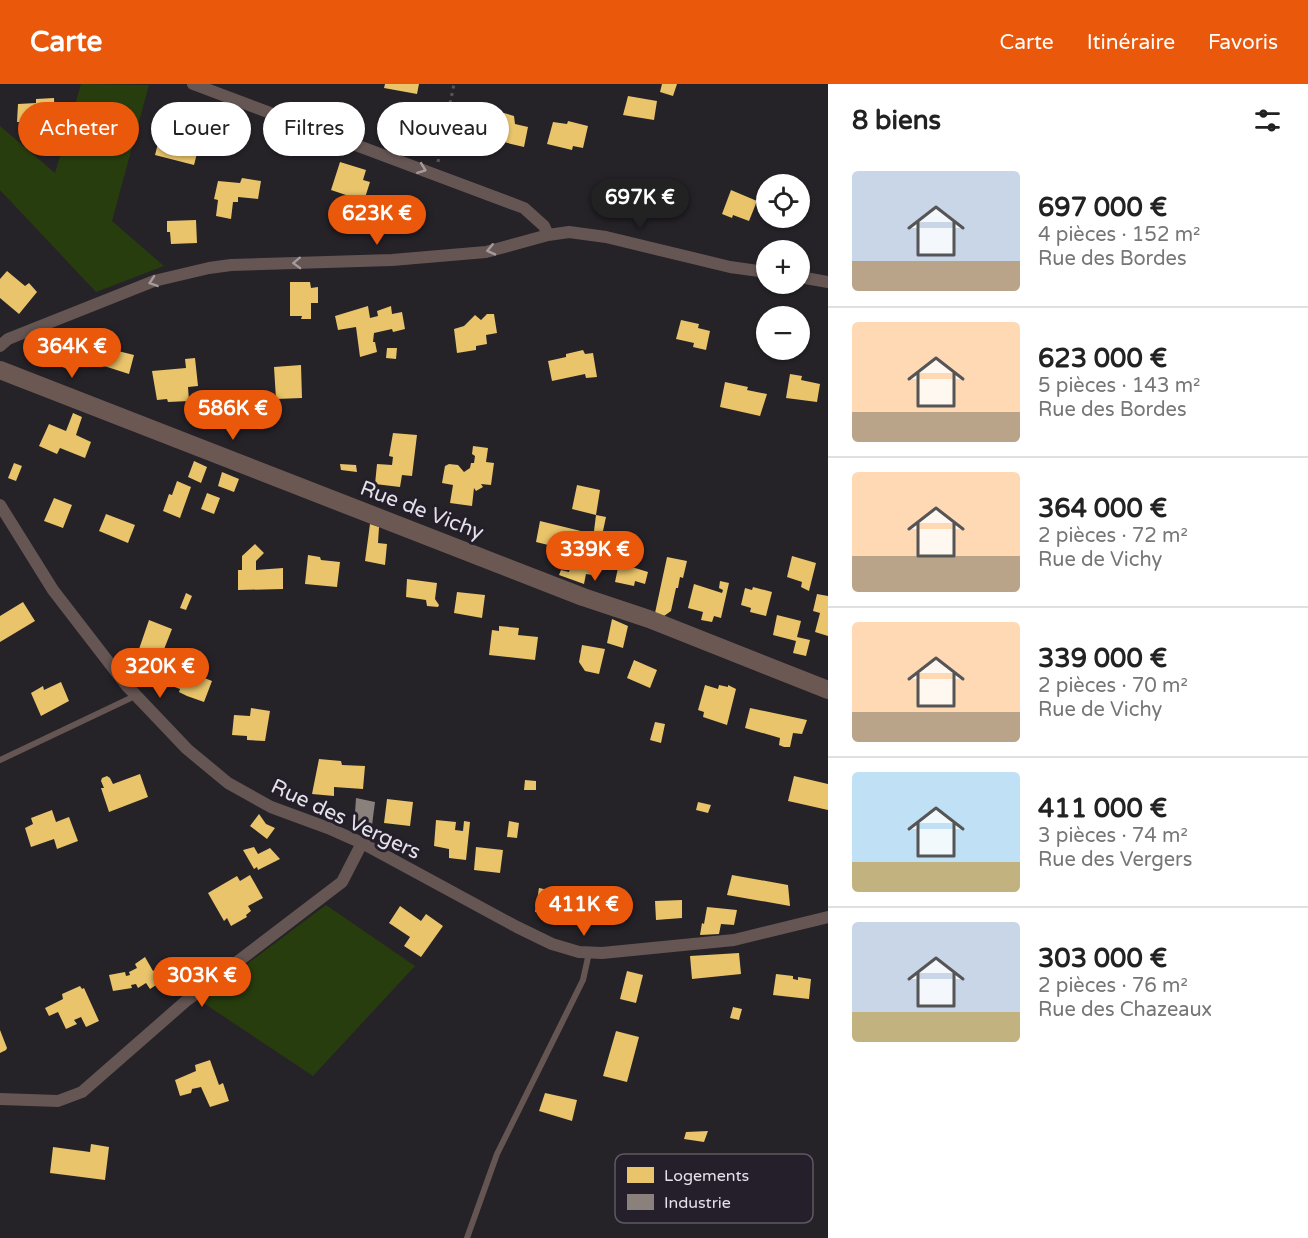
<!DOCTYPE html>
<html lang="fr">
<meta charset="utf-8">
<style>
:root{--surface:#fff;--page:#f6f6f6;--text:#222;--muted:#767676;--line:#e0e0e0;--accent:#ea580c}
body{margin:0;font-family:"Varela Round",sans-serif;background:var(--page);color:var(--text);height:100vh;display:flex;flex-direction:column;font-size:22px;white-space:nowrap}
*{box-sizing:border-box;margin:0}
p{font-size:20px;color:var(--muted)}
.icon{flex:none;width:33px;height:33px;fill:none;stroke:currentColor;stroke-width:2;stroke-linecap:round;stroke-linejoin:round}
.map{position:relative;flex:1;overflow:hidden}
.details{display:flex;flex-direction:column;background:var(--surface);width:480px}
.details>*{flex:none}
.top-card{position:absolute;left:18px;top:18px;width:570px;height:54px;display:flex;gap:12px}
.fabs{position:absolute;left:756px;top:90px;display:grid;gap:12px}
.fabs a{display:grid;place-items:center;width:54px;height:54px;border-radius:50%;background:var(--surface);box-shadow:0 2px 4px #0004;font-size:30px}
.price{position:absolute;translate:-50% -51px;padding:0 14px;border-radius:21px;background:var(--accent);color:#fff;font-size:20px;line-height:39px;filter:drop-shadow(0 2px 3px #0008)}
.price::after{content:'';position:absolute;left:50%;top:36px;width:18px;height:14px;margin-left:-9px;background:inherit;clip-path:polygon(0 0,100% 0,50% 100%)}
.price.selected{background:#222;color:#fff}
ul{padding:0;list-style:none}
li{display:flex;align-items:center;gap:18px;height:150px;padding:0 24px}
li+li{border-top:2px solid var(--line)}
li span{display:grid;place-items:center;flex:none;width:168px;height:120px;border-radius:6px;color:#555}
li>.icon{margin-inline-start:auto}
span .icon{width:72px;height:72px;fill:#fffc;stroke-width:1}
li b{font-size:26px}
h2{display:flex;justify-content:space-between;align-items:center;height:72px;padding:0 24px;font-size:26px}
.chip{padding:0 21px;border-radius:27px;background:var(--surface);box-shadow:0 2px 4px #0004;font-size:21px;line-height:54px}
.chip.selected{background:var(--accent);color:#fff}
header{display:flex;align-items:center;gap:36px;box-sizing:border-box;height:84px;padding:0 30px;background:var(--accent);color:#fff}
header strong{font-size:28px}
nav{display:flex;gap:33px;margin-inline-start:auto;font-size:21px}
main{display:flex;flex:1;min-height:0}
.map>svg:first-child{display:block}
.green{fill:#283d0e}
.homes{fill:#e9c46a}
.industry{fill:#8a817c}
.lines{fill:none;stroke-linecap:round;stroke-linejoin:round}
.path{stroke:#5f5454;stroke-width:3;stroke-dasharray:3 4.5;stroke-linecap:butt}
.lane{stroke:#655553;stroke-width:6}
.street{stroke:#655553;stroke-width:12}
.secondary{stroke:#6b5853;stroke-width:18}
.oneway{stroke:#a49b9e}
.labels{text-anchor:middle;stroke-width:6;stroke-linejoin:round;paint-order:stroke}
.street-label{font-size:21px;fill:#e4e1e9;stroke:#251f2b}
.key{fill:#251f2b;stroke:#5e5964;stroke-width:1.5}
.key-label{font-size:16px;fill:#e4e1e9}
</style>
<header>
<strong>Carte</strong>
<nav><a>Carte</a><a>Itinéraire</a><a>Favoris</a></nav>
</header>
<main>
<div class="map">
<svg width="828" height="1154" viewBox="0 0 828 1154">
<rect width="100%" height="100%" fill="#252228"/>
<path class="green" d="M81,0l68,1 -37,136 52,45 -68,26 -96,-102v-64l55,47z
M326,821l89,61 -102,110 -114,-76z"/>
<path class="homes" d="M385,0h34l-2,10 -33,-6z
M662,0h15l-4,12 -13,-4z
M628,12l29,5 -3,19 -31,-5z
M54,14l1,24h-14v7l-14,1 -1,-8h-9l1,-18 18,-1v-4z
M504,29l10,3 1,8 13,3 -4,20 -29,-7 6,-25z
M568,37l20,5 -5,22 -10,-2 -1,4 -25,-6 6,-22 14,2z
M161,48l22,5v-2l10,2 -1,3 8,2 -6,23 -39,-10z
M340,78l26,8 -3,10 7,2 -6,19 -33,-11z
M242,94l19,3 -3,18 -20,-2v5h-5l-2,17 -15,-3 2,-16 -4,-1 4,-18 22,2z
M731,106l26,11 -8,20 -16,-6 -1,3 -10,-4z
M196,136l1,23 -26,1 -1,-12h-3v-11z
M7,187l18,15 4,-3 8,9 -18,22 -19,-16v-19z
M290,198h20l1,6 7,-1v16h-7v16h-10l1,-3h-12z
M368,222l2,12 8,-2 -1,-5 14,-5 1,8 10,-2 3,17 -12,3 -1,-3 -18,4 -1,9h2l2,10 -17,5 -4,-30 -18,3 -3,-14z
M487,230h7l3,19 -11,2 1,9 -11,2v4l-19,3 -3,-24 10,-3 11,-11 6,5z
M681,236l18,4 -1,4 12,3 -4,19 -13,-3 1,-4 -18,-4z
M61,257l24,10 -10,21 -23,-9z
M106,264l28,7 -5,19 -28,-9z
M387,264h10l-1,11 -10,-1z
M583,266l2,4 8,-1 4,24 -11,1 -1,-4 -33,7 -4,-20 18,-4v-3z
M195,274l3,28 -10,1 1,14 -21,1 -1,-3 -10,1 -5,-29 34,-3 -1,-9z
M301,281l1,33 -26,1 -2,-32z
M790,290l12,2 -1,4 19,4 -3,18 -31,-4z
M725,298l23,5 -1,3 20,4 -7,22 -40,-9z
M73,329l9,4 -6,18 15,7 -6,16 -25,-10 -3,6 -18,-8 10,-22 17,7z
M393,349l24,2 -5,41 -10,-1 -2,12 -25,-3 2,-20 15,1 1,-8 -4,-1z
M473,362l15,2 -2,14 8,1 -3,22 -10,-1 2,3 -7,4 -2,-3 -2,18 -22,-3 3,-18 -11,-2 3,-17 4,-2 9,1 6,7 6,-4 1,-5h3l1,-7 -3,-2z
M194,377l13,6 -6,16 -13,-6z
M14,379l8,3 -6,15 -8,-3z
M340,380l16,1 1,7 -16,-2z
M222,388l17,7 -5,13 -16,-6z
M177,397l14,6 -11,31 -17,-7 6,-17 3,1z
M577,401l23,5 -4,25 -24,-6z
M207,409l13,5 -6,16 -13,-5z
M54,414l18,7 -9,23 -19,-7z
M106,430l29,11 -7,18 -29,-12z
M596,431l10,2 -3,14h-9z
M540,437l53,13 -4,21 -53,-13z
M370,440l9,3 -1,16 9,1 -2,21 -20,-4z
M255,460l9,9 -8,8v9l27,-2v21l-45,1v-20h4v-14z
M308,471l12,2 1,3 19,2 -3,25 -32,-3z
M792,472l24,7 -7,28 -8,-4 1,-5 -15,-5z
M667,473l20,4 -4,17 -3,-1 -2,11h-2l-5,23 -7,5 -9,-3z
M589,475l6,1 -3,15 -6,-1 -2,10 -25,-9 2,-5 8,2 2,-8 16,4z
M619,479l29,9 -3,12 -10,-3 -1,5 -19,-4z
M407,495l30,4 -2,16 4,6 -1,2 -11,-1 -1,-6 -20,-3z
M720,497l9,2 -8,35 -7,-2 -2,6 -11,-2 2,-8 -15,-4 6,-24 28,9 1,-3 -4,-2z
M753,503l19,5 -6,24 -16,-4 1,-4 -10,-3 4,-17 7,2z
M457,508l28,3 -3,23 -28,-5z
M186,509l6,3 -6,14 -6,-2z
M817,510l11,2v40l-13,-4 5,-19 -7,-2z
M23,518l12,19 -35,21v-26z
M777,531l24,6 -4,16 13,3 -4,16 -13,-3 3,-12 -23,-6z
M612,535l16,7 -5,22 -16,-5z
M149,536l23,9 -11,28 -22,-8z
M499,542l20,2 -1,7 20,2 -3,23 -46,-5 3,-25 7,1z
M582,561l23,4 -6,25 -14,-3 -6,-9z
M634,576l23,10 -7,18 -23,-10z
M181,580l18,6 -2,5 15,6 -8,21 -17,-6 -8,-4 1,-3 -8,-3z
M61,598l8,19 -28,15 -10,-23 12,-7 1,4z
M705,601l13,4 1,-4 9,2v-2l8,4 -9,36 -24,-8 1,-5 -6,-2z
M251,624l19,3 -5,30 -18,-1v-4l-15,-1 2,-20 16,1z
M750,624l57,12 -5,14 -9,-1 -3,14h-6l-5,-2 1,-7 -35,-10z
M655,638l10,2 -4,19 -11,-3z
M319,675l22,2 1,4 23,1 -2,23 -29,-2v9l-22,-2z
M140,690l8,23 -39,15 -8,-24h3l-3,-7 1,-3 5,-2 3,2 3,6z
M794,692l34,8v26l-40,-9z
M525,696l11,1v9h-12z
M387,715l26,3 -3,24 -26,-3z
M698,718l13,3 -3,8 -12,-3z
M52,726l4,12 13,-5 9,24 -21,8 -3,-10 -23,8 -6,-19 8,-4 -2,-6z
M259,730l7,10 9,4 -8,11 -17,-13z
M436,736l20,2 -1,8 8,1 1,-10 6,1 -4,38 -17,-2v-9l-15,-3z
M509,737l10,2 -2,15 -10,-1z
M254,763l4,7 12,-6 10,11 -22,11 -1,-3 -3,2 -11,-19z
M476,763l27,3 -3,23 -26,-3z
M250,791l13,23 -15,8 3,5 -5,4 1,2 -16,9 -4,-8 -3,3 -16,-28 29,-17 3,5z
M732,791l56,10 2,21 -63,-11z
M584,802l21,4 -4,19 -21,-3z
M539,804l24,5 -4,22 -24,-3z
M682,816v18l-26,2 -1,-19z
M400,822l21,15 5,-7 17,12 -22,31 -17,-11 6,-9 -21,-14z
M707,823l30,3 -3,15 -13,-1 -2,10 -19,1 2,-12 2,1z
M739,869l2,21 -49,5 -2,-23z
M145,873l8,14 10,-6 7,11 -20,13 -4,-6 -8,5 -2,-4 -5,1 1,3 -19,3 -4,-16 16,-3 1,4 4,-1 -1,-3 8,-4 -2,-4z
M627,887l16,4 -7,28 -16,-4z
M776,890l17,2v3l5,1v-3l13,2 -2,20 -36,-4z
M80,902l2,3 2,-1 15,33 -13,6 -5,-10 -7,3 3,4 -11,5 -8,-17 -9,4 -4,-8 18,-9 -1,-5z
M733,923l9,2 -3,11 -9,-2z
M0,946l7,18 -1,2 -6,3z
M616,947l23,6 -12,45 -24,-6z
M210,976l9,25 4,-2 6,18 -19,6 -9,-20 -9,2 -1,4 -11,3 -5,-16 21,-9 -1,-6z
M545,1009l32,7 -5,21 -33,-10z
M708,1047l-4,11 -20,-3 2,-7z
M91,1060l18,3 -4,33 -55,-7 3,-26 37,5z"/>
<path class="industry" d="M356,714l19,4 -4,31 -17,-5z"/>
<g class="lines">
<path class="path" d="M438,78l16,-78"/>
<path class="lane" d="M0,676l135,-64
M467,1154l30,-84 86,-174 6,-27"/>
<path class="street" d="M193,0l331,124 20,18 4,9
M800,193l28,5
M0,262l8,-7 146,-58 55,-13 22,-3 161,-5 94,-8 62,-17 21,-3 37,5 124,30 36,5
M0,421l53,85 74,96 60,63 41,34 43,24 57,21 34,15 155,84 35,17 27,8 23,1 132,-13 94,-23
M0,1015l58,2 24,-9 104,-91 156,-119 20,-39"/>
<path class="secondary" d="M0,286l583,227 66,22 179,71"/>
</g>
<defs><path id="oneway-chevron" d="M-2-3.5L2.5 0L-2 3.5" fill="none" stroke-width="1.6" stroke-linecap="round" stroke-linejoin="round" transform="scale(1.5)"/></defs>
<g class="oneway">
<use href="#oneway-chevron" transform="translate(422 85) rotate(21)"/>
<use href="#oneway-chevron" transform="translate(491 166) rotate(167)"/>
<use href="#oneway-chevron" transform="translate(297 179) rotate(178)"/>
<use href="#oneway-chevron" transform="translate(153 198) rotate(161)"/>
</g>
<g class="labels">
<g class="street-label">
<text transform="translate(422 426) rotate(21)" y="7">Rue de Vichy</text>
<text transform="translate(346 735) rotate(25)" y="7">Rue des Vergers</text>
</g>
</g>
<rect x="615" y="1070" width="198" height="69" rx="9" class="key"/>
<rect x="627" y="1083" width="27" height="16" fill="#e9c46a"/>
<rect x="627" y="1110" width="27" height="16" fill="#8a817c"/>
<g class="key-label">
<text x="664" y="1097">Logements</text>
<text x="664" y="1124">Industrie</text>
</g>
</svg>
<div class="fabs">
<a><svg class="icon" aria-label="locate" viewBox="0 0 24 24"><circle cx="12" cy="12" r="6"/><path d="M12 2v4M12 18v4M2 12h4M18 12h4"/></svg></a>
<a>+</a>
<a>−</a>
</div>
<b class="price selected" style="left:640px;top:146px">697K €</b>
<b class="price" style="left:377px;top:162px">623K €</b>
<b class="price" style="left:72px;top:295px">364K €</b>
<b class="price" style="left:233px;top:357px">586K €</b>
<b class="price" style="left:595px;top:498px">339K €</b>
<b class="price" style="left:160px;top:615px">320K €</b>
<b class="price" style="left:584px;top:853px">411K €</b>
<b class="price" style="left:202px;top:924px">303K €</b>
<div class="top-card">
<a class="chip selected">Acheter</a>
<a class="chip">Louer</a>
<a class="chip">Filtres</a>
<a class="chip">Nouveau</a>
</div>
</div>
<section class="details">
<h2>8 biens<svg class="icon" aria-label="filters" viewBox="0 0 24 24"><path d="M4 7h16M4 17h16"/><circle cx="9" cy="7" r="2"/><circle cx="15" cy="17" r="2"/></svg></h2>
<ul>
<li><span style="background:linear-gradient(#c9d6e8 75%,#b9a48a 0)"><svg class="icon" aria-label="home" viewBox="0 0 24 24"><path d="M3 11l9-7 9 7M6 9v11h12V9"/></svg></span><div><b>697 000 €</b><p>4 pièces · 152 m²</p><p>Rue des Bordes</p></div></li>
<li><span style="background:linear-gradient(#ffd9b3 75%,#b9a48a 0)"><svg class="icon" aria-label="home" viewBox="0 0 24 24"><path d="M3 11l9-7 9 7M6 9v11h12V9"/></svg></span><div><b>623 000 €</b><p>5 pièces · 143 m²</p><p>Rue des Bordes</p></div></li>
<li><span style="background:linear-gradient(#ffd9b3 70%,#b9a48a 0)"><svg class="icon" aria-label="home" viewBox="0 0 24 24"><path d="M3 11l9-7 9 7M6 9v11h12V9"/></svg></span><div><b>364 000 €</b><p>2 pièces · 72 m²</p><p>Rue de Vichy</p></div></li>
<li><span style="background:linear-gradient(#ffd9b3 75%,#b9a48a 0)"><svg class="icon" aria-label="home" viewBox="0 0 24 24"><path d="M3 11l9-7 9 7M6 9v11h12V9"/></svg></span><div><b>339 000 €</b><p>2 pièces · 70 m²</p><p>Rue de Vichy</p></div></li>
<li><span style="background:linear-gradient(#bfe0f5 75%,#c2b280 0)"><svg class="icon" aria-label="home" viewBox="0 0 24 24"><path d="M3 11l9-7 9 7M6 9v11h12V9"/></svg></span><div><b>411 000 €</b><p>3 pièces · 74 m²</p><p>Rue des Vergers</p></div></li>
<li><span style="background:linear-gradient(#c9d6e8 75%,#c2b280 0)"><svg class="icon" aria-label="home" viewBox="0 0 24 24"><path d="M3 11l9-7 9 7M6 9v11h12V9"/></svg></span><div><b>303 000 €</b><p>2 pièces · 76 m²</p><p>Rue des Chazeaux</p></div></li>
</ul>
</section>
</main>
